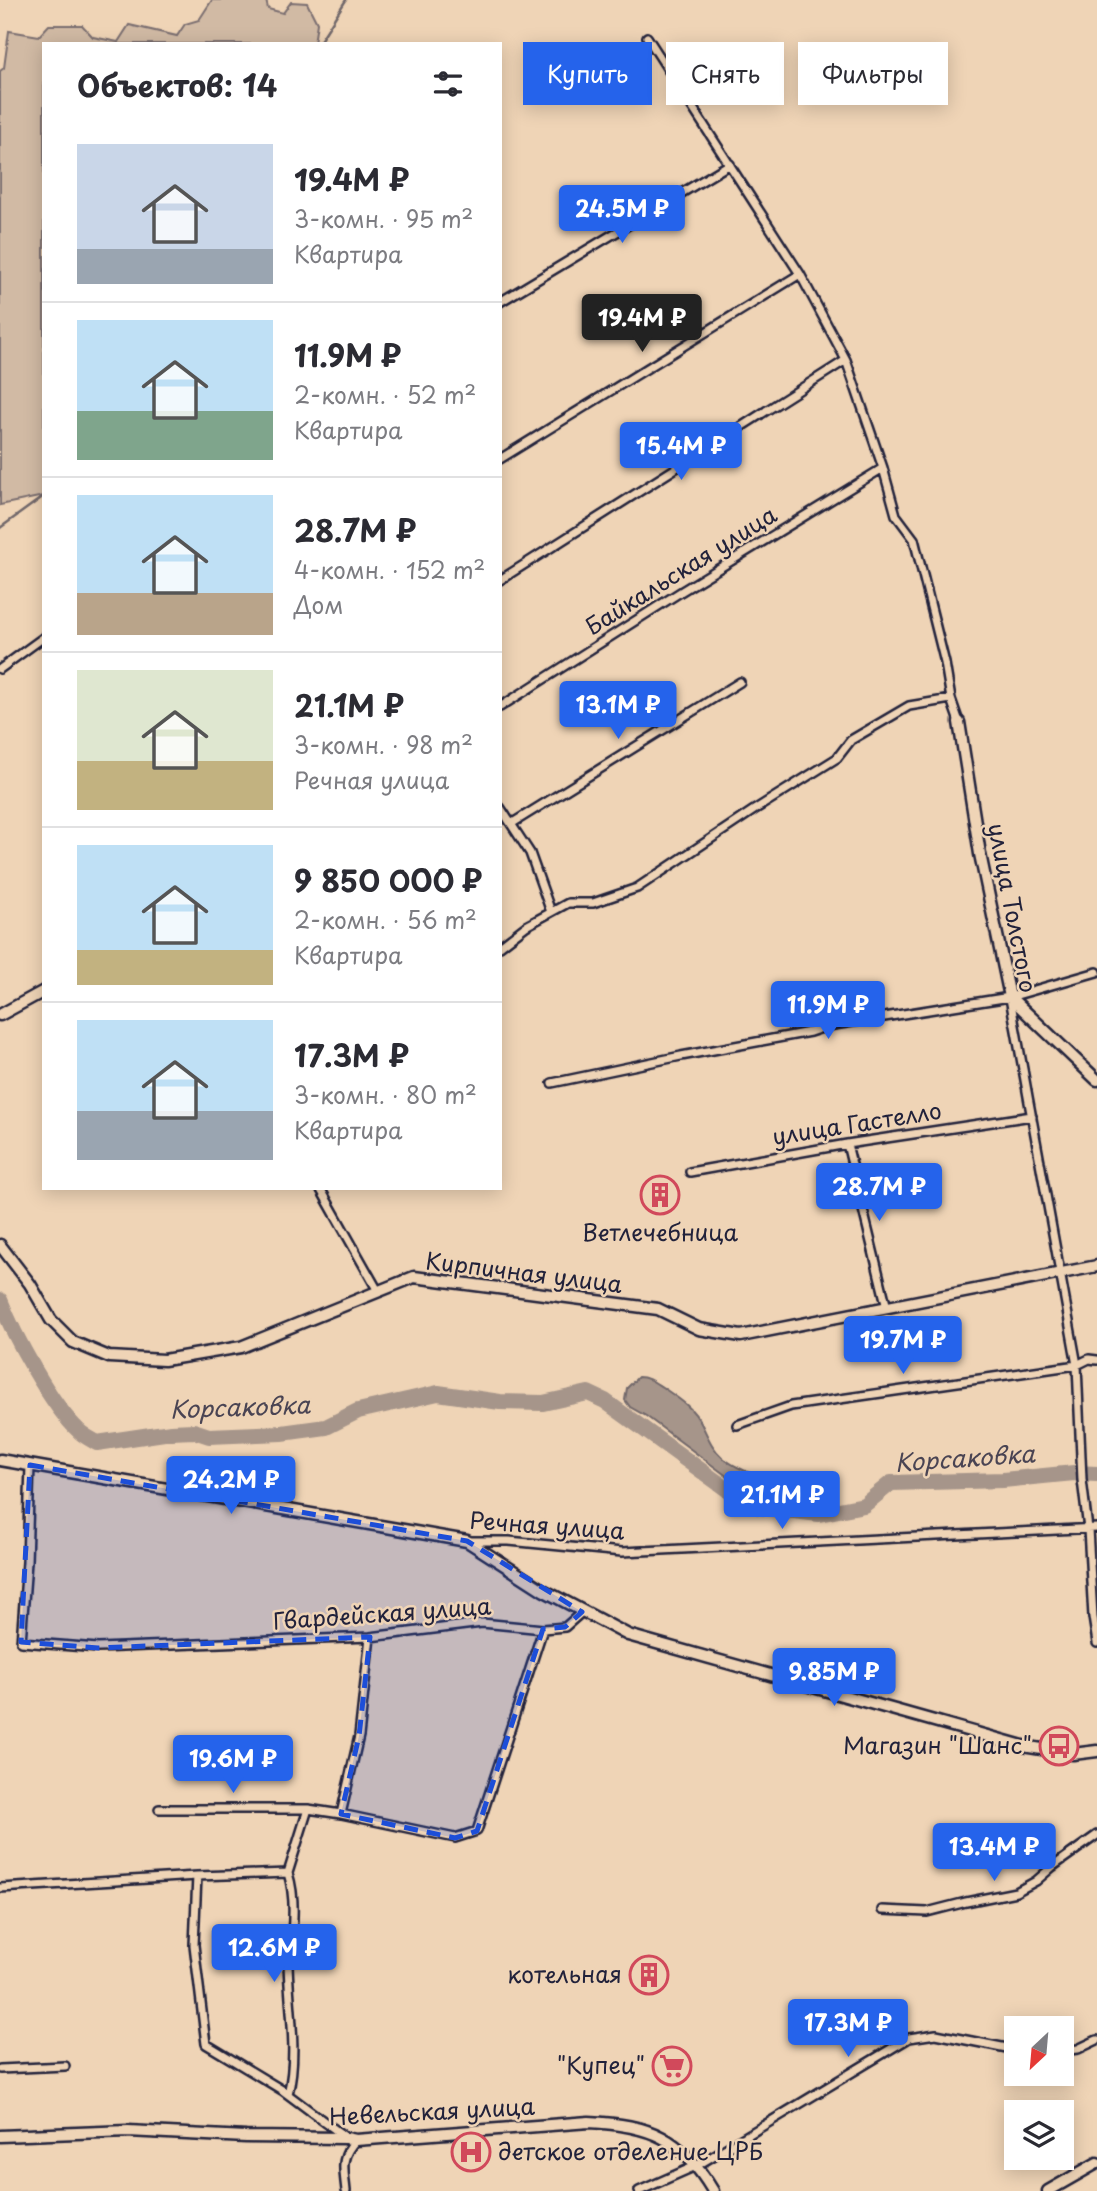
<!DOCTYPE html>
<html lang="ru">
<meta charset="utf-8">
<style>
:root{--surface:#fff;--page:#f2f2f3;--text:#2b2b33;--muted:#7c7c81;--line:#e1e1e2;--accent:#2563eb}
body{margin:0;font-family:"Playpen Sans",sans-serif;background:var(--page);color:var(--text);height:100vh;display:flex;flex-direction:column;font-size:26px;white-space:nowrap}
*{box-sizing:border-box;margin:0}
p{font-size:23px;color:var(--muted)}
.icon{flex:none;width:38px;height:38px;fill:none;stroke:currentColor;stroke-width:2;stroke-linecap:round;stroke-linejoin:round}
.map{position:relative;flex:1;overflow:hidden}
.sheet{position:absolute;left:42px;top:42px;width:460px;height:1148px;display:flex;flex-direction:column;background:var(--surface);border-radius:0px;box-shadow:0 4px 18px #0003}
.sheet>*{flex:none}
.banner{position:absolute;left:523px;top:42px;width:467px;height:63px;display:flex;gap:14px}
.needle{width:46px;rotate:206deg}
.buttons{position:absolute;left:1004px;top:2016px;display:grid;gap:14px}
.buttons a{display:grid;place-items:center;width:70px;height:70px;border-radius:0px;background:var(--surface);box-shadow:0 4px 18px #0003;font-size:35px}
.price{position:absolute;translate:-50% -60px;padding:0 16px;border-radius:7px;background:var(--accent);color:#fff;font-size:23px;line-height:46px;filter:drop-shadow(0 2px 4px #0008)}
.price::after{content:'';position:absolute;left:50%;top:42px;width:21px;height:16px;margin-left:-10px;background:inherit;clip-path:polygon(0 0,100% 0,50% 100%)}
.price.active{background:#222;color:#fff}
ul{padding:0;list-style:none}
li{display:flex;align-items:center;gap:21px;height:175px;padding:0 35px}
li+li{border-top:2px solid var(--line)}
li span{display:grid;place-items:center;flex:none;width:196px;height:140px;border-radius:0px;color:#555}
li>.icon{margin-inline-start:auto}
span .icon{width:84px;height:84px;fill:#fffc;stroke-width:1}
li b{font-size:30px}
h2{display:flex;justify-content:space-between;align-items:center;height:84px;padding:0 35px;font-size:30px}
.tag{padding:0 24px;border-radius:0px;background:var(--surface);box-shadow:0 4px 18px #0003;font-size:24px;line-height:63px}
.tag.active{background:var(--accent);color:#fff}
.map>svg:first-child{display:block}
.green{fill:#d1baa4;stroke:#7a6e70;stroke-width:2}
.water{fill:#a6958a;stroke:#71676a;stroke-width:2}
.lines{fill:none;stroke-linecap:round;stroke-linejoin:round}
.stream{stroke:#71676a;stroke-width:2.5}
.river{stroke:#a6958a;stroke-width:16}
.street-casing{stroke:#22223b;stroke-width:12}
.secondary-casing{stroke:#22223b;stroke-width:15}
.street{stroke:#efd4b6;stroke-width:7}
.secondary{stroke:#efd4b6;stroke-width:10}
.marked{fill:#1d4ed8;fill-opacity:0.2;stroke:#1d4ed8;stroke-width:5;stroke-dasharray:14 9;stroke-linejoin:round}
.labels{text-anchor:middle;stroke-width:5;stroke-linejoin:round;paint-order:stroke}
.street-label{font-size:23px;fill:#22223b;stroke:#efd4b6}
.poi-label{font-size:23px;fill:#22223b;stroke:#efd4b6;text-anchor:end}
.water-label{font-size:24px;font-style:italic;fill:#4a4453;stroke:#efd4b6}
</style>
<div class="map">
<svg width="1097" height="2191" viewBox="0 0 1097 2191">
<rect width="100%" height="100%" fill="#efd4b6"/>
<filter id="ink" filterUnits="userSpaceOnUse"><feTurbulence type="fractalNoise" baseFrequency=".0143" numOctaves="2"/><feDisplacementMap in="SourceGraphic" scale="14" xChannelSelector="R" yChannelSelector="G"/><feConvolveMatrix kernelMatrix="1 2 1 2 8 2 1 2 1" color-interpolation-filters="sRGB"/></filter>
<g filter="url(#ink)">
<path class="green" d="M212,0h54l2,9 15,4 8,-11 16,1 10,20 -3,21h-270v452l-44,9v-434l4,-3 5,-37 30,5 10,-11h33l11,12 25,5 11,-17 48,11 8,-12 14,-4z"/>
<path class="water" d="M638,1377c10,0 16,5 24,10 16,11 31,20 40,38 6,12 10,23 20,32 13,12 30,14 42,25l-11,7 -25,-12 -82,-61 -16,-9 -5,-7 2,-12z"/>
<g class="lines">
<path class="stream" d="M318,44l28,-44
M0,528l44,-32"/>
<path class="river" d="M0,1300c14,36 51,105 79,131 5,5 12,8 18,12l74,-11 23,-1 15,5 73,-3 44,-6 32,-16 80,-18 62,9 43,1 45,-10 17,8 130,94 25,12 59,7 45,-9 27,-22 112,-3 71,-7 23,1"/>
<defs>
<path id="street" d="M647,37l153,237 46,86 37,108 13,47 18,24 31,124 6,36
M500,302l230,-138
M500,459l300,-185
M500,580l346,-220
M0,669l44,-32
M500,707l182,-116 201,-123
M500,807l30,46 21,59
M511,824l229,-142
M500,946l26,-20 42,-23h25l44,-15 117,-78 83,-52 14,-18 58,-34 42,-7 8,23
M1010,998l67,367 5,115 6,49 5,88 4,26
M552,1083l129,-27 129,-24 18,-6 182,-29 87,-25
M847,1144l40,164
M690,1172l157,-28 185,-28
M320,1188l58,103
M737,1425l54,-19 286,-41 12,-6 8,1
M30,1465l-3,97 -6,80 77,6 272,-11 112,-14 61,6 22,-2 17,-15
M469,1541h40l113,11 475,-24
M159,1809h149
M341,1814l18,-78 11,-99
M288,1873c6,19 6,40 4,59 -2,9 -4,18 -4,27 0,45 11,91 0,135
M197,1876l-3,69 12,99 76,46 63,47
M0,1888l197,-12 91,-3 20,-64 33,5 114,24 22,-7 66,-202
M882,1910l45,2 39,-10 50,-10 20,-11 16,-14 45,-32
M1062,2051l16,-2 19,-9
M0,2069l65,-3
M346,2191c-2,-22 -7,-33 10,-51
M639,2191l59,-26 211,-127 27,-4 81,16"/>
<path id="secondary" d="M959,722l21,132 30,143 87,83
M0,1015l44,-24
M0,1245l30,39 21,36 22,22 36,15 55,3 77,-13 173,-70 244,32 41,20 42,7 356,-70
M0,1460l467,81 76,49 85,45 395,111 50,8 24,-3
M0,2136l128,-5 118,6 100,1 10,2 233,-18c61,3 92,15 124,69
M1048,2191l49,-28"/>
</defs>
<use href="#street" class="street-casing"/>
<use href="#secondary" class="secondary-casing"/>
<use href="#street" class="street"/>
<use href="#secondary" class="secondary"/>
</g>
</g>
<path class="marked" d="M30,1465l437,76 115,71 -17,15 -22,2 -66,202 -22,7 -114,-24 18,-78 11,-99 -272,11 -77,-6z"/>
<defs>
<symbol id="building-ring" viewBox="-11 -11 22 22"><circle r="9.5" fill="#efd4b6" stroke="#d1495b" stroke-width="1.5"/><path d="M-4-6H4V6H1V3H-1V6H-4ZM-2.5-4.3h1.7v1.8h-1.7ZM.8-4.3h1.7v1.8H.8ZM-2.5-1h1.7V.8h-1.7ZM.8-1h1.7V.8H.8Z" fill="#d1495b"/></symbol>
<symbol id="bus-ring" viewBox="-11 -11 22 22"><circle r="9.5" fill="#efd4b6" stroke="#d1495b" stroke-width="1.5"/><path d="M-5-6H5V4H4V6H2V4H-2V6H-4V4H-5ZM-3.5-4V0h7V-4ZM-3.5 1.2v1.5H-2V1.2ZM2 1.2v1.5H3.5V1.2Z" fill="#d1495b"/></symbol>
<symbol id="supermarket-ring" viewBox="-11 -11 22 22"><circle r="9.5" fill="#efd4b6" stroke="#d1495b" stroke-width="1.5"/><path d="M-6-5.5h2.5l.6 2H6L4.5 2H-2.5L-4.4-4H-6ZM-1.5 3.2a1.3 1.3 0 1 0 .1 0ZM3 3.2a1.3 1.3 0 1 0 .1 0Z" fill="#d1495b"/></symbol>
<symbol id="hospital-ring" viewBox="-11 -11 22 22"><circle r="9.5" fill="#efd4b6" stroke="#d1495b" stroke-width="1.5"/><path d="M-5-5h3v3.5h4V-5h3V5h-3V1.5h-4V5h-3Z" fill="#d1495b"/></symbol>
</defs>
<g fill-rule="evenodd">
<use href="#building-ring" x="638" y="1173" width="44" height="44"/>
<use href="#bus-ring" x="1037" y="1724" width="44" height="44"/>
<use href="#building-ring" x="627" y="1953" width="44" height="44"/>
<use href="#supermarket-ring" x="650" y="2044" width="44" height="44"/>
<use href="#hospital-ring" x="449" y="2130" width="44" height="44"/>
</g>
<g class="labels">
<g class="street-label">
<text transform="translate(681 571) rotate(-32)" y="8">Байкальская улица</text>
<text transform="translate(1012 908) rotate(79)" y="8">улица Толстого</text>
<text transform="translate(857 1124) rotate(-9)" y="8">улица Гастелло</text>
<text transform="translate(524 1273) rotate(7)" y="8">Кирпичная улица</text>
<text transform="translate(547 1526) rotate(4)" y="8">Речная улица</text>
<text transform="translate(382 1614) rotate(-4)" y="8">Гвардейская улица</text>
<text transform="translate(432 2112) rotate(-3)" y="8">Невельская улица</text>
</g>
<g class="poi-label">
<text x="660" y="1241" text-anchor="middle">Ветлечебница</text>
<text x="1032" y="1754">Магазин "Шанс"</text>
<text x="622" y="1983">котельная</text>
<text x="645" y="2074">"Купец"</text>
<text x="498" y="2160" text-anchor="start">детское отделение ЦРБ</text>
</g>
<g class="water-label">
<text transform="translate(240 1408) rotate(-2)" y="8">Корсаковка</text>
<text transform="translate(965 1459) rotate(-4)" y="8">Корсаковка</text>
</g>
</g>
</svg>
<div class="buttons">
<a><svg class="needle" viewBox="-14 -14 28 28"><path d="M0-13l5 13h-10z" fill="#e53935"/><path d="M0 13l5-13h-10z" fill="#7c7c81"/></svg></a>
<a><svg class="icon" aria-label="layers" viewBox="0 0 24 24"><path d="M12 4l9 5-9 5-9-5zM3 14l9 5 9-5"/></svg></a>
</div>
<b class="price" style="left:622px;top:245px">24.5M ₽</b>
<b class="price active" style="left:642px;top:354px">19.4M ₽</b>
<b class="price" style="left:681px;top:482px">15.4M ₽</b>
<b class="price" style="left:618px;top:741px">13.1M ₽</b>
<b class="price" style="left:828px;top:1041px">11.9M ₽</b>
<b class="price" style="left:879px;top:1223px">28.7M ₽</b>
<b class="price" style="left:903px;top:1376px">19.7M ₽</b>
<b class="price" style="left:231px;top:1516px">24.2M ₽</b>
<b class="price" style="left:782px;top:1531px">21.1M ₽</b>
<b class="price" style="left:834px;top:1708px">9.85M ₽</b>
<b class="price" style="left:233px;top:1795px">19.6M ₽</b>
<b class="price" style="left:994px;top:1883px">13.4M ₽</b>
<b class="price" style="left:274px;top:1984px">12.6M ₽</b>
<b class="price" style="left:848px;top:2059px">17.3M ₽</b>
<div class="banner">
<a class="tag active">Купить</a>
<a class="tag">Снять</a>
<a class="tag">Фильтры</a>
</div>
<section class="sheet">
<h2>Объектов: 14<svg class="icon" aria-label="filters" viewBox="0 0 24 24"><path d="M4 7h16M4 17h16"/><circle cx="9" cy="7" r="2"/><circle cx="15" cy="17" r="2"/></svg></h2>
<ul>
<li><span style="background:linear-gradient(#c9d6e8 75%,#9aa5b1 0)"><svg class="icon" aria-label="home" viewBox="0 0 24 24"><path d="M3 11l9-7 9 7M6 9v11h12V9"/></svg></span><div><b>19.4M ₽</b><p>3-комн. · 95 m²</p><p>Квартира</p></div></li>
<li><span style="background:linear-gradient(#bfe0f5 65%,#7fa58c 0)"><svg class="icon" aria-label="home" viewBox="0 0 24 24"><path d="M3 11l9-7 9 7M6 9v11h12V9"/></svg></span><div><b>11.9M ₽</b><p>2-комн. · 52 m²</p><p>Квартира</p></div></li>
<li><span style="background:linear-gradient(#bfe0f5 70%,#b9a48a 0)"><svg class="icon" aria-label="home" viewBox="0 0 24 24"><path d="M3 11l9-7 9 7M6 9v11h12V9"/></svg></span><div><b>28.7M ₽</b><p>4-комн. · 152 m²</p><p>Дом</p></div></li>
<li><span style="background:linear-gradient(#dfe7d0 65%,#c2b280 0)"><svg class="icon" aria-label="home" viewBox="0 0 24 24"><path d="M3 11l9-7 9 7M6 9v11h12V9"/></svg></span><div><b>21.1M ₽</b><p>3-комн. · 98 m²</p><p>Речная улица</p></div></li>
<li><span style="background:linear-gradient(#bfe0f5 75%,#c2b280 0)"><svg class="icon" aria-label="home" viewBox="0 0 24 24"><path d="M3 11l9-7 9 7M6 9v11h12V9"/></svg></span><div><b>9 850 000 ₽</b><p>2-комн. · 56 m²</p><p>Квартира</p></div></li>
<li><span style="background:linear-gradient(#bfe0f5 65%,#9aa5b1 0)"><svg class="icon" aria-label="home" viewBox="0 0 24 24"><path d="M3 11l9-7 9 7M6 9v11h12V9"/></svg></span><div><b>17.3M ₽</b><p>3-комн. · 80 m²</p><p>Квартира</p></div></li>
</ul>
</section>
</div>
